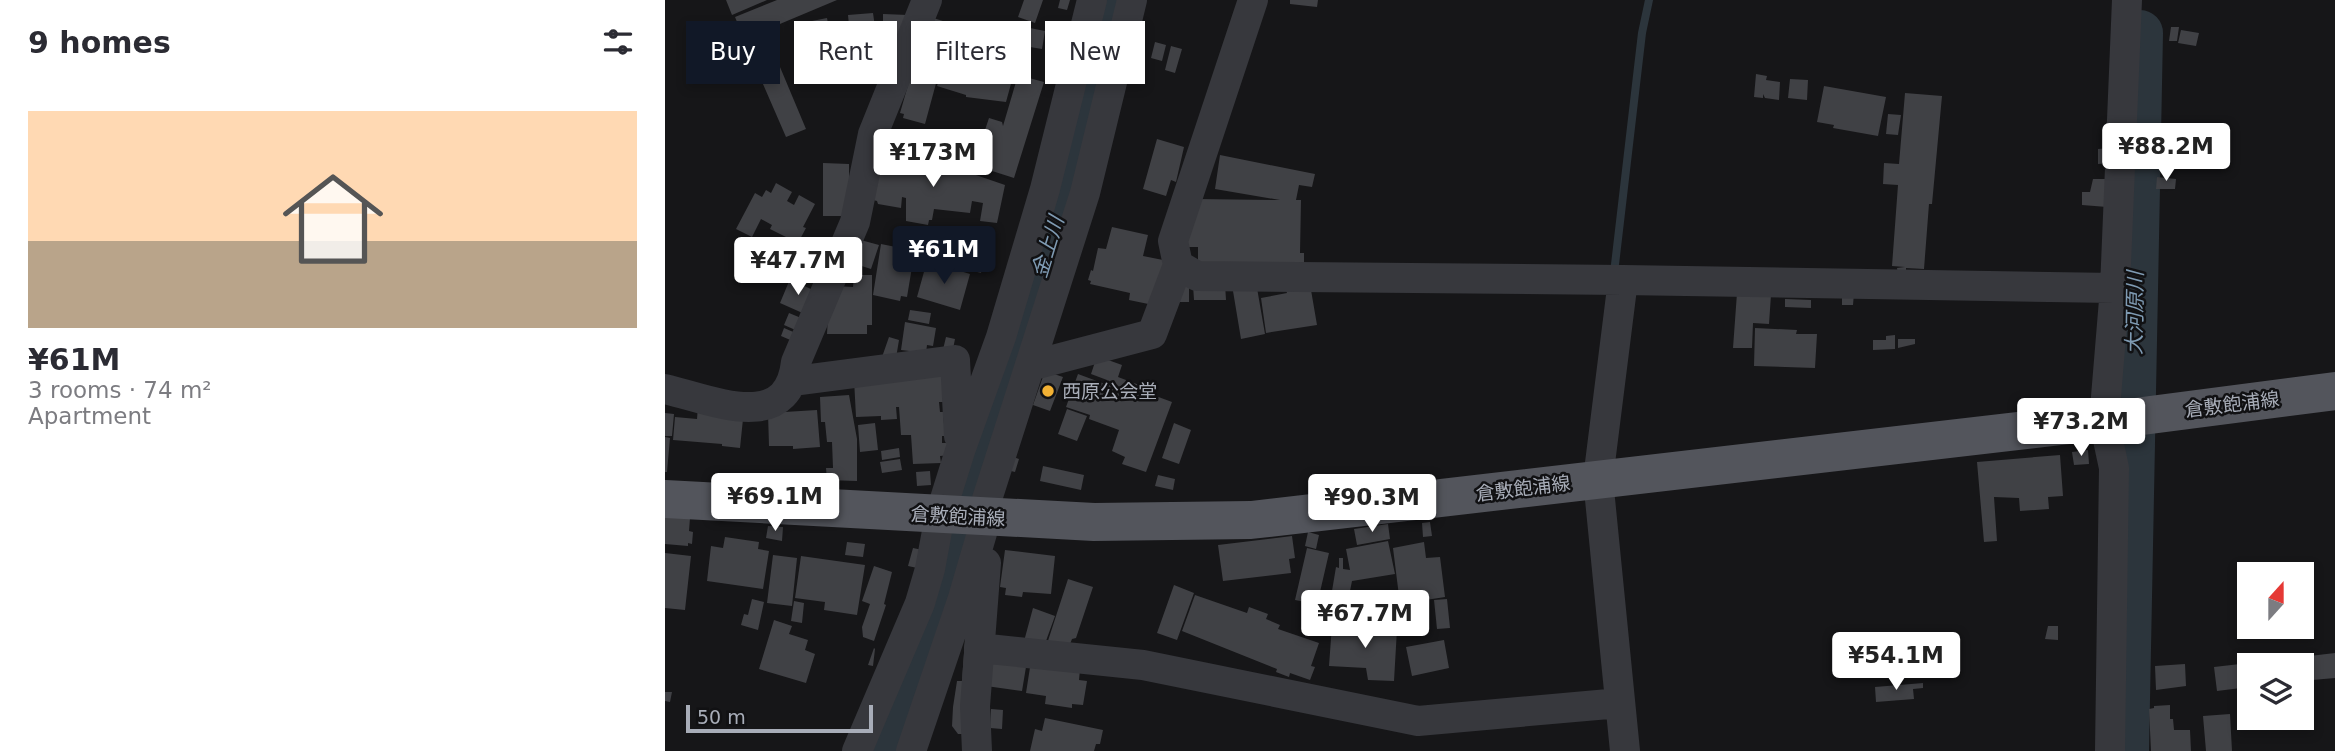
<!DOCTYPE html>
<meta charset="utf-8">
<style>
:root{--surface:#fff;--page:#f7f7f7;--text:#2b2b33;--muted:#7c7c81;--accent:#111827}
body{margin:0;font-family:"DejaVu Sans","Noto Sans JP",sans-serif;background:var(--page);color:var(--text);height:100vh;display:flex;flex-direction:column;font-size:26px;white-space:nowrap}
*{box-sizing:border-box;margin:0}
p{font-size:23px;color:var(--muted)}
.icon{flex:none;width:38px;height:38px;fill:none;stroke:currentColor;stroke-width:2;stroke-linecap:round;stroke-linejoin:round}
.map{position:relative;flex:1;overflow:hidden}
.drawer{display:flex;flex-direction:column;background:var(--surface);width:665px}
.drawer>*{flex:none}
.hud{position:absolute;left:21px;top:21px;width:665px;height:63px;display:flex;gap:14px}
.needle{width:46px;rotate:21deg}
.controls{position:absolute;left:1572px;top:562px;display:grid;gap:14px}
.controls a{display:grid;place-items:center;width:77px;height:77px;border-radius:0px;background:var(--surface);box-shadow:0 4px 10px #0003;font-size:35px}
.scale{position:absolute;left:21px;bottom:18px;width:187px;box-sizing:border-box;padding-left:7px;border:4px solid #a8adb8;border-top:0;font-size:19px;line-height:24px;white-space:nowrap;color:#a8adb8;-webkit-text-stroke:5px #111113;paint-order:stroke}
.price{position:absolute;translate:-50% -60px;padding:0 16px;border-radius:7px;background:#fff;color:#222;font-size:23px;line-height:46px;filter:drop-shadow(0 2px 4px #0008)}
.price::after{content:'';position:absolute;left:50%;top:42px;width:21px;height:16px;margin-left:-10px;background:inherit;clip-path:polygon(0 0,100% 0,50% 100%)}
.price.active{background:var(--accent);color:#fff}
ul{padding:0;list-style:none}
li{display:grid;align-content:center;gap:14px;height:371px;padding:0 28px}
li span{display:grid;place-items:center;height:217px;border-radius:0px;color:#555}
li>.icon{margin-inline-start:auto}
span .icon{width:126px;height:126px;fill:#fffc;stroke-width:1}
li b{font-size:30px}
h2{display:flex;justify-content:space-between;align-items:center;height:84px;padding:0 28px;font-size:30px}
.chip{padding:0 24px;border-radius:0px;background:var(--surface);box-shadow:0 4px 10px #0003;font-size:24px;line-height:63px}
.chip.active{background:var(--accent);color:#fff}
main{display:flex;flex:1;min-height:0}
.map>svg:first-child{display:block}
.lines{fill:none;stroke-linecap:round;stroke-linejoin:round}
.stream{stroke:#2c353c;stroke-width:8}
.river{stroke:#2c353c;stroke-width:46}
.building{fill:#404145}
.street{stroke:#37383d;stroke-width:30}
.primary{stroke:#53555c;stroke-width:38}
.poi-dot{fill:#f2b134;stroke:#111113;stroke-width:2.5}
.labels{text-anchor:middle;stroke-width:5;stroke-linejoin:round;paint-order:stroke}
.poi-label{font-size:19px;fill:#a8adb8;stroke:#111113;text-anchor:start}
.street-label{font-size:19px;fill:#a8adb8;stroke:#111113}
.water-label{font-size:21px;font-style:italic;fill:#7f9bb3;stroke:#111113}
</style>
<main>
<section class="drawer">
<h2>9 homes<svg class="icon" aria-label="filters" viewBox="0 0 24 24"><path d="M4 7h16M4 17h16"/><circle cx="9" cy="7" r="2"/><circle cx="15" cy="17" r="2"/></svg></h2>
<ul>
<li><span style="background:linear-gradient(#ffd9b3 60%,#b9a48a 0)"><svg class="icon" aria-label="home" viewBox="0 0 24 24"><path d="M3 11l9-7 9 7M6 9v11h12V9"/></svg></span><div><b>¥61M</b><p>3 rooms · 74 m²</p><p>Apartment</p></div></li>
</ul>
</section>
<div class="map">
<svg width="1670" height="751" viewBox="0 0 1670 751">
<rect width="100%" height="100%" fill="#161618"/>
<g class="lines">
<path class="stream" d="M949,273l28,-240 7,-33"/>
<path class="river" d="M301,490l55,-152 42,-141 49,-197
M221,751l54,-154 15,-61
M1461,751l14,-718"/>
</g>
<path class="building" d="M61,0h41l-35,15z
M112,0h60l-93,39 -9,-22z
M359,0h19l-8,23 -17,-6z
M395,0h10l-3,10 -9,-2z
M625,0h28l-1,7 -27,-3z
M208,13l3,21 -26,2 -2,-21z
M218,14l25,1v21l-25,-1z
M265,17l26,8 -8,26 -26,-8z
M162,18l3,17 -25,5 -3,-17z
M344,24l36,7 -3,18 -12,-2v6l-10,-2 -14,51 -40,-5v-2l-29,-9 9,-27 24,8 4,-11 18,6 4,-13 6,2 2,-6 17,5v-2l-15,-4z
M1506,27h8l-2,14h-8z
M1516,30l18,3 -3,13 -18,-3z
M102,36l39,93 -20,8 -40,-92z
M490,42l11,3 -4,16 -11,-3z
M224,44v24l-32,1v-24z
M506,46l11,3 -7,24 -10,-3z
M248,68l25,8 -13,48 -22,-6 1,-4 -4,-1z
M1091,74l11,2 -1,4 14,2 -1,18 -14,-2 -2,-4v4l-9,-1z
M353,75l26,7 -30,96 -25,-8 3,-11 -15,-5 12,-36 13,4 1,4z
M1125,79l18,1 -1,20 -19,-2z
M1159,86l62,11 -8,39 -45,-8 1,-3 -17,-3z
M1240,93l37,3 -10,108h-3l-5,65 -18,-1v6l-8,1 -1,-7 8,-1 -13,-1 6,-81 -15,-1 1,-21 15,1z
M1223,114l13,1 -3,20 -12,-1z
M492,139l27,8 -8,35 -5,-2 -5,16 -23,-7z
M214,146l16,2 -1,8 18,2 -1,5 62,11 32,11 -8,38 -17,-2 3,-18 -11,-2 -2,12 -36,-4 -2,11h-3l-1,5 -22,-4v-23l-4,-1 -1,11 -23,-4 -1,-3 -4,-1z
M1446,148v15l-13,1v-15z
M555,155l95,19 -3,13 -13,-2 -3,15h5l-1,53h4v19l-106,-2v-23h-15l13,-48 84,1 -65,-11z
M158,163l26,1v52h-26z
M1492,177l19,2 -1,10h-19z
M1428,179h15l-1,28 -25,-2v-13h8z
M111,183l16,9 -5,9 7,4 5,-10 16,9 -12,23 3,1 -8,15 -28,-14 2,-4 -11,-6 -9,18 -16,-8 19,-36 7,4 4,-7 5,3z
M447,227l36,8 -5,21 25,5 -10,45 -29,-6 1,-7 -40,-9 1,-3 -3,-1 3,-10 2,1 5,-23 8,1z
M281,232l42,11 -7,30 -43,-11z
M192,239l22,6 -8,24 -22,-7z
M216,244l15,3 -1,7 15,2 -1,10 3,1 -5,30 -6,-1 -1,5 -27,-6z
M262,261l43,13 -10,36 -43,-13z
M189,275h18v50h-5v9h-40l2,-36 7,-12 17,1z
M125,279l27,13 -10,23 -27,-12z
M560,284l1,16h-32l-1,-15z
M508,285h16v17h-16z
M592,288l8,46 -24,5 -8,-48z
M621,290h25l6,35 -51,8 -5,-35 26,-5z
M1072,293l34,2 -2,29 -16,-1 -1,25h-19z
M1189,293l-1,12h-11v-7z
M1120,299l26,1v8l-26,-1z
M245,310l21,3 -2,11 -21,-4z
M124,313l17,7 -6,12 -16,-7z
M240,322l31,6 -3,18 -6,-1 -1,8 -25,-3z
M119,328l14,6 -3,8 -14,-6z
M1090,328l42,2 -1,4h21l-2,34 -61,-2z
M1230,335v14l-22,1v-10h13v-4z
M224,337l10,3 -3,18 -14,-1z
M281,337l9,2 -4,20 -10,-1z
M1233,339h17v5l-17,4z
M432,356l25,9 -4,12 29,11 -2,4 27,10 -26,70 -24,-8 3,-7 -13,-6 7,-21 -30,-11 1,-4 -24,-8 12,-33 27,10 2,-4 -16,-6z
M380,371l18,6 -13,34 -17,-6z
M281,376l1,26h-8l1,10h3l2,24h-3v7h8l1,12 -11,1 1,7 -28,1 -2,-29h-10l-2,-28h-3l1,12 -16,1v-4l-25,1 -2,-38z
M184,395l8,44v42l-30,-1 -1,-12h7l-1,-26h-5l-2,-20h-4l-1,-25z
M33,406l45,13 -3,29 -18,-2v-2l-49,-4 2,-23 22,2z
M402,409l20,7 -10,25 -19,-7z
M152,410l3,37 -27,2v-3h-24l-1,-33z
M0,413l9,1 -2,22h-7z
M210,423l3,27 -18,2 -2,-27z
M509,423l17,7 -12,34 -17,-6z
M0,437l5,1 -3,34h-2z
M234,448l1,9 -18,3 -1,-9z
M1423,450l1,14 -15,1 -2,-13z
M1395,455l3,41 -15,1 1,12 -29,2 -1,-13 -25,-1 3,44 -13,1 -7,-80z
M346,456l8,3 -4,13 -8,-2z
M235,459l2,11 -20,3 -2,-11z
M378,466l41,9 -3,15 -41,-9z
M265,471l1,14 -14,1 -1,-14z
M493,475l17,4 -2,11 -18,-4z
M0,516l25,2 -1,13 4,1 -1,12 -4,-1v3l-23,-2z
M765,522l2,14 -9,1 -1,-14z
M723,524l2,15 -33,6 -3,-16z
M103,526l15,1 -1,14 -16,-3z
M643,532l11,3 -3,14 -11,-3z
M627,536l3,22 -6,1 2,14 -68,8 -5,-36z
M60,537l34,5 -1,7 11,2 -6,38 -56,-8 4,-35 12,2z
M723,541l7,33 -43,7 -5,25 -3,2h4l-2,13 -20,-1 3,-17 4,1 1,-7h-3l5,-30 3,1v-10h4v11l7,1 -4,-21z
M182,542l18,2 -2,13 -18,-2z
M759,542l2,16 14,-1 5,40 -45,7 -7,-56z
M248,548l14,3 -5,18 -14,-3z
M642,548l22,5 -9,39h-2l-3,12 -20,-4z
M340,550l50,6 -4,38 -28,-2 -1,5 -17,-2 1,-7 -6,-1z
M0,553l26,3 -6,54 -20,-2z
M108,555l24,3 -5,48 -25,-3z
M136,556l64,9 -8,50 -33,-5 1,-8 -30,-4z
M209,566l18,6 -8,32 2,1 -12,36 -11,-4 -1,-10 8,-23 -8,-3z
M403,579l25,8 -17,51 -4,1 -2,5 -25,6z
M509,585l20,8 -17,47 -20,-7z
M530,595l52,18 2,-6 19,7 -2,5 14,6 -2,4 41,14 -8,23 4,1 -5,13 -20,-7 -1,4 -13,-5 1,-3 -95,-38z
M87,599l12,3 -6,28 -17,-5 3,-11 4,1z
M782,599l3,29 -13,1 -3,-29z
M129,601l10,2 -2,20 -11,-2z
M368,608l22,8 -13,36 -19,-7z
M109,620l18,6 -3,8 19,6 -3,10 10,4 -9,29 -47,-14z
M667,625l65,4 -3,52 -26,-1 -2,-12 -37,-2z
M1383,626h10v14l-13,-1z
M300,638l10,1 -4,95h-13l-6,-8 1,-19 4,-26h5z
M779,640l5,28 -37,8 -6,-29z
M209,648l1,1 -2,17 -5,-1z
M1670,653v25l-34,3v-16h-52v22l-32,4 -3,-24z
M326,655l36,6 -5,30 -36,-5z
M366,661l49,8 -1,11 8,1 -4,24 -11,-1v4l-27,-4 1,-8 -20,-3z
M1520,664l1,22 -30,4 -1,-24z
M1258,683v5l-10,1 1,10 -38,3 -1,-15z
M0,692h7l-2,10 -5,-1z
M1505,705v14h3l1,11h16l1,21h-40l-2,-42 5,-1v-2z
M326,709l12,1 -1,19 -12,-1z
M1565,714l2,37h-26l-3,-35z
M380,718l58,12 -3,14h-4l-2,7h-64l5,-22 7,2z"/>
<g class="lines">
<path class="street" d="M588,0l-80,241 5,24 19,11 426,4 -25,199 27,272
M958,280l492,8
M365,366l122,-32 26,-69
M129,381l161,-21 4,76
M0,389c47,11 123,46 131,-27l59,-140 18,-88 54,-134
M314,648l164,17 275,56 202,-18
M192,751l63,-148 10,-34 10,-54 20,-64 41,-114 44,-148 47,-189
M246,751l52,-153 19,-65 -1,-15 104,-325 47,-193
M312,751l-2,-45 11,-143
M1445,751l4,-283 -10,-47 11,-133 12,-288"/>
<path class="primary" d="M0,499l429,23 157,-2 853,-99 231,-30"/>
</g>
<circle class="poi-dot" cx="383" cy="391" r="7"/>
<g class="labels">
<g class="poi-label">
<text x="397" y="398">西原公会堂</text>
</g>
<g class="street-label">
<text transform="translate(1567 404) rotate(-7)" y="7">倉敷飽浦線</text>
<text transform="translate(858 488) rotate(-7)" y="7">倉敷飽浦線</text>
<text transform="translate(293 516) rotate(3)" y="7">倉敷飽浦線</text>
</g>
<g class="water-label">
<text transform="translate(383 247) rotate(-73)" y="7">金上川</text>
<text transform="translate(1470 313) rotate(-89)" y="7">大河原川</text>
</g>
</g>
</svg>
<div class="controls">
<a><svg class="needle" viewBox="-14 -14 28 28"><path d="M0-13l5 13h-10z" fill="#e53935"/><path d="M0 13l5-13h-10z" fill="#7c7c81"/></svg></a>
<a><svg class="icon" aria-label="layers" viewBox="0 0 24 24"><path d="M12 4l9 5-9 5-9-5zM3 14l9 5 9-5"/></svg></a>
</div>
<div class="scale">50 m</div>
<b class="price" style="left:1501px;top:183px">¥88.2M</b>
<b class="price" style="left:268px;top:189px">¥173M</b>
<b class="price active" style="left:279px;top:286px">¥61M</b>
<b class="price" style="left:133px;top:297px">¥47.7M</b>
<b class="price" style="left:1416px;top:458px">¥73.2M</b>
<b class="price" style="left:110px;top:533px">¥69.1M</b>
<b class="price" style="left:707px;top:534px">¥90.3M</b>
<b class="price" style="left:700px;top:650px">¥67.7M</b>
<b class="price" style="left:1231px;top:692px">¥54.1M</b>
<div class="hud">
<a class="chip active">Buy</a>
<a class="chip">Rent</a>
<a class="chip">Filters</a>
<a class="chip">New</a>
</div>
</div>
</main>
